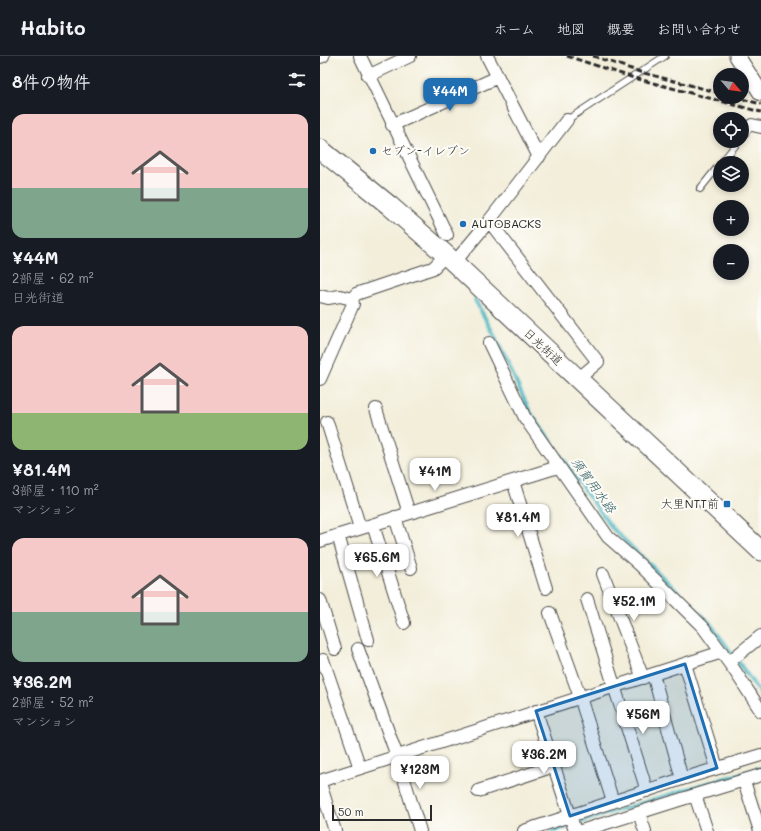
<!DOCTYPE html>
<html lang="ja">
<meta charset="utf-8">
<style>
:root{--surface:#171b24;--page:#20242c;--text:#f1f3f6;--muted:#9ea1a6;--line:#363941;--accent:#1f6fb2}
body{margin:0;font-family:Mali,"Klee One",sans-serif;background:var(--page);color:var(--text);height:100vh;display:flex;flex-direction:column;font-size:15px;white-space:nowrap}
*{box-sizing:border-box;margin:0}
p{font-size:13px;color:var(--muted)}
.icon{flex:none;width:22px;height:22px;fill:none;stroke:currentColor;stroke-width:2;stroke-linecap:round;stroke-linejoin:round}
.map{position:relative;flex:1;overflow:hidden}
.sheet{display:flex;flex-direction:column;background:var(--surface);width:320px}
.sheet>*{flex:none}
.needle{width:26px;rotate:118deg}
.fabs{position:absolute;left:393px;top:12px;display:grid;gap:8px}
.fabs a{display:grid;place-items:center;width:36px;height:36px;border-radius:50%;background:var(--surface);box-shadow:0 2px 6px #0003;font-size:20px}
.scale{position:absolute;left:12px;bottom:10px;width:100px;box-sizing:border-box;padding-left:4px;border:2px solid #2b2b2b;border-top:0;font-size:11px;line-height:14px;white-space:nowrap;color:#2b2b2b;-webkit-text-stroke:3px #fdfcf7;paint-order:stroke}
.price{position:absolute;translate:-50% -34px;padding:0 9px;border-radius:8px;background:#fff;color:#222;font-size:13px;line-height:26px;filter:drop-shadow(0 1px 2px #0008)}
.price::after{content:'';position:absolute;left:50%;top:24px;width:12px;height:9px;margin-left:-6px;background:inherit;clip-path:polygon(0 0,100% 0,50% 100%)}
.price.selected{background:var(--accent);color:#fff}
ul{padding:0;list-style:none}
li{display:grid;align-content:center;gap:8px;height:212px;padding:0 12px}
li span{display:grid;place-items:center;height:124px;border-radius:12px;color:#555}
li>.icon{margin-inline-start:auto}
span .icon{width:72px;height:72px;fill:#fffc;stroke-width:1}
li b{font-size:17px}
h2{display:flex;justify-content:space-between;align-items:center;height:48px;padding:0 12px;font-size:17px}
header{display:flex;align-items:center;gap:24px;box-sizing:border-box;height:56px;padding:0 20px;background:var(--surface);border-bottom:1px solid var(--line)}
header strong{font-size:19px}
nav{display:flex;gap:22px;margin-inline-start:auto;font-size:14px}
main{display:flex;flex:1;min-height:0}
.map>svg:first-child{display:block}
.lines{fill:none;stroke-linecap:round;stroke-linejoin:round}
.stream{stroke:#47b5c2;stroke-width:4}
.service-casing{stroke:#494845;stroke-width:8}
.minor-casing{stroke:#494845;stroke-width:14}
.tertiary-casing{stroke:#494845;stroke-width:17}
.primary-casing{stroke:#494845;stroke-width:21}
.service{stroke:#fff;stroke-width:6}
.minor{stroke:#fff;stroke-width:12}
.tertiary{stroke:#fff;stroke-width:15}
.primary{stroke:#fff;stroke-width:19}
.rail{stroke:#2b2b2b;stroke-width:3;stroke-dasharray:6 3;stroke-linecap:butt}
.marked{fill:#1f6fb2;fill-opacity:0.2;stroke:#1f6fb2;stroke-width:3;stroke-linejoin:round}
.poi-dot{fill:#1f6fb2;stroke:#fdfcf7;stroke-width:1.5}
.labels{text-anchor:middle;stroke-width:4;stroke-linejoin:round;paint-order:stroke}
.poi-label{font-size:12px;fill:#2b2b2b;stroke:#fdfcf7;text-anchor:start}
.street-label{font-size:12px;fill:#2b2b2b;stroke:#fdfcf7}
.water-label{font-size:13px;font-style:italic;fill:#366267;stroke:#fdfcf7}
</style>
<header>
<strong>Habito</strong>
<nav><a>ホーム</a><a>地図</a><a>概要</a><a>お問い合わせ</a></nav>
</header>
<main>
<section class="sheet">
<h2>8件の物件<svg class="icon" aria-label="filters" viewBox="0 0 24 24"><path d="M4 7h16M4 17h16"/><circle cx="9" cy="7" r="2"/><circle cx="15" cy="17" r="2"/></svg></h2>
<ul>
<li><span style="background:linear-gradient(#f6c9c9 60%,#7fa58c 0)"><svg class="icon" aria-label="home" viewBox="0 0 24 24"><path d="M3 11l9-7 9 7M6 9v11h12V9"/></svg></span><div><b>¥44M</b><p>2部屋 · 62 m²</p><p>日光街道</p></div></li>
<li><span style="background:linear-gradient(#f6c9c9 70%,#8fb573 0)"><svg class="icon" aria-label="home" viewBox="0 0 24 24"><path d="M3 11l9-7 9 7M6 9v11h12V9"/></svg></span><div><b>¥81.4M</b><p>3部屋 · 110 m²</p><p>マンション</p></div></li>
<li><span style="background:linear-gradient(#f6c9c9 60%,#7fa58c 0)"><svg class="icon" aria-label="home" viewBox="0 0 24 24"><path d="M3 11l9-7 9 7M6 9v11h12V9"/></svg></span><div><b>¥36.2M</b><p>2部屋 · 52 m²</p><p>マンション</p></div></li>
</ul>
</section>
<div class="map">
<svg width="441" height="775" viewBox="0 0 441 775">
<rect width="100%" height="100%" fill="#fdfcf7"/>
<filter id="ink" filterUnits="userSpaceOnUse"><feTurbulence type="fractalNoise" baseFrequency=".025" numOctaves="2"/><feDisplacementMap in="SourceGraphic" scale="8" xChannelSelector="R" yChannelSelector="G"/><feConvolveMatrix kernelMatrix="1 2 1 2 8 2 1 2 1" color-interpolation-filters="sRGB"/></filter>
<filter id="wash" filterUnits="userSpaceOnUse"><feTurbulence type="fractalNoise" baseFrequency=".012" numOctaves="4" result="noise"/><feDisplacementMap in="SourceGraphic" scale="16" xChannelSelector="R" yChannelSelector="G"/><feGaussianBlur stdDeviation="0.9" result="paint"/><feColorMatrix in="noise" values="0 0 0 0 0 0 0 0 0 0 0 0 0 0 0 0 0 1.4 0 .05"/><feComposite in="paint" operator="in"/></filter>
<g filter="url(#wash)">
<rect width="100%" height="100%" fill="#f3eeda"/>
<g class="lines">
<path class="stream" d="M155,244l20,36 35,76 55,79 27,37 97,94 24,33
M417,604l24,35
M233,775l124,-39 84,-24"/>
</g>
</g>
<g filter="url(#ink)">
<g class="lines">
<defs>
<path id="service" d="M247,64l98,-64
M422,81l10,-12
M401,107l18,-22
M380,133l20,-25"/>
<path id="minor" d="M40,0l87,179
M167,0l52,101
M0,1l3,-1
M48,20l42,-20
M72,69l106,-48
M432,69l9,2
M169,165l109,141 -20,17
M134,207l35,-42 78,-101
M0,240l8,2 12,-2 12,3
M169,287l36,75 83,119 32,28 63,62 32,44 26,40
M0,323l33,-75 -1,-5 4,-5 77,-26 13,-13
M56,353l33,104
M7,366l33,106
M193,425l33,107
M75,461l16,51
M53,469l31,98
M18,479l30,105
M0,485l238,-74
M283,518l40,104
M267,543l60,192
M0,544l15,49
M230,557l30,84 33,105
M38,593l39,107 23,75
M3,604l37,108
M409,606l32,-26
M365,608l32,104
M333,618l29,105
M216,655l39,120
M0,725l402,-129
M424,725l16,50
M0,727l15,48
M158,735l76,-25
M375,739l12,36
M319,757l6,18
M204,775l158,-52 79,-24
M261,775l114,-36 66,-20"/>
<path id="tertiary" d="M417,0l24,37"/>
<path id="primary" d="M0,93l70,57 56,49 315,296"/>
</defs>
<use href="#service" class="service-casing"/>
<use href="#minor" class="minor-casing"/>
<use href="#tertiary" class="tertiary-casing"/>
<use href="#primary" class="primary-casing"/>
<use href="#service" class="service"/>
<use href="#minor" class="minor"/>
<use href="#tertiary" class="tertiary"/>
<use href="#primary" class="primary"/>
<path class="rail" d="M247,0l64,21 130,35
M273,0l47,16 80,21
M414,41l27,7"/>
</g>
</g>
<path class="marked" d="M365,608l32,104 -147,48 -34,-105z"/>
<g class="poi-dot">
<circle cx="53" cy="95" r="4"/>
<circle cx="143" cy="168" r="4"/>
<rect x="403" y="444" width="8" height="8" rx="2"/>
</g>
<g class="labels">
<g class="poi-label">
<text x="61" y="99">セブン-イレブン</text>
<text x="151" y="172">AUTOBACKS</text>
<text x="399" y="452" text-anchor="end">大里NTT前</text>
</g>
<g class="street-label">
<text transform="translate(223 291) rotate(43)" y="4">日光街道</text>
</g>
<g class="water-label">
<text transform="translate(274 429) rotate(54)" y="5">須賀用水路</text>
</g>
</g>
</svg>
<div class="fabs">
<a><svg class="needle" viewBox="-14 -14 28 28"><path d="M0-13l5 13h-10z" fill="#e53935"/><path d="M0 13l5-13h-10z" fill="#9ea1a6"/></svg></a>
<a><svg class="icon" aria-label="locate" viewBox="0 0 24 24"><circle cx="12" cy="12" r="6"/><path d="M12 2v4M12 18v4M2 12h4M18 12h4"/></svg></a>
<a><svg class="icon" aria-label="layers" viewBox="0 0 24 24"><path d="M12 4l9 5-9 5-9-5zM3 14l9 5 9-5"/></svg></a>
<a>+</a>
<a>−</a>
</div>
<div class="scale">50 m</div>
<b class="price selected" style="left:130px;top:56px">¥44M</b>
<b class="price" style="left:115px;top:436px">¥41M</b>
<b class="price" style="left:198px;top:482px">¥81.4M</b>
<b class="price" style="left:57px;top:522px">¥65.6M</b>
<b class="price" style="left:314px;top:566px">¥52.1M</b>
<b class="price" style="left:323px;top:679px">¥56M</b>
<b class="price" style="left:224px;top:719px">¥36.2M</b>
<b class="price" style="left:100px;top:734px">¥123M</b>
</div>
</main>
